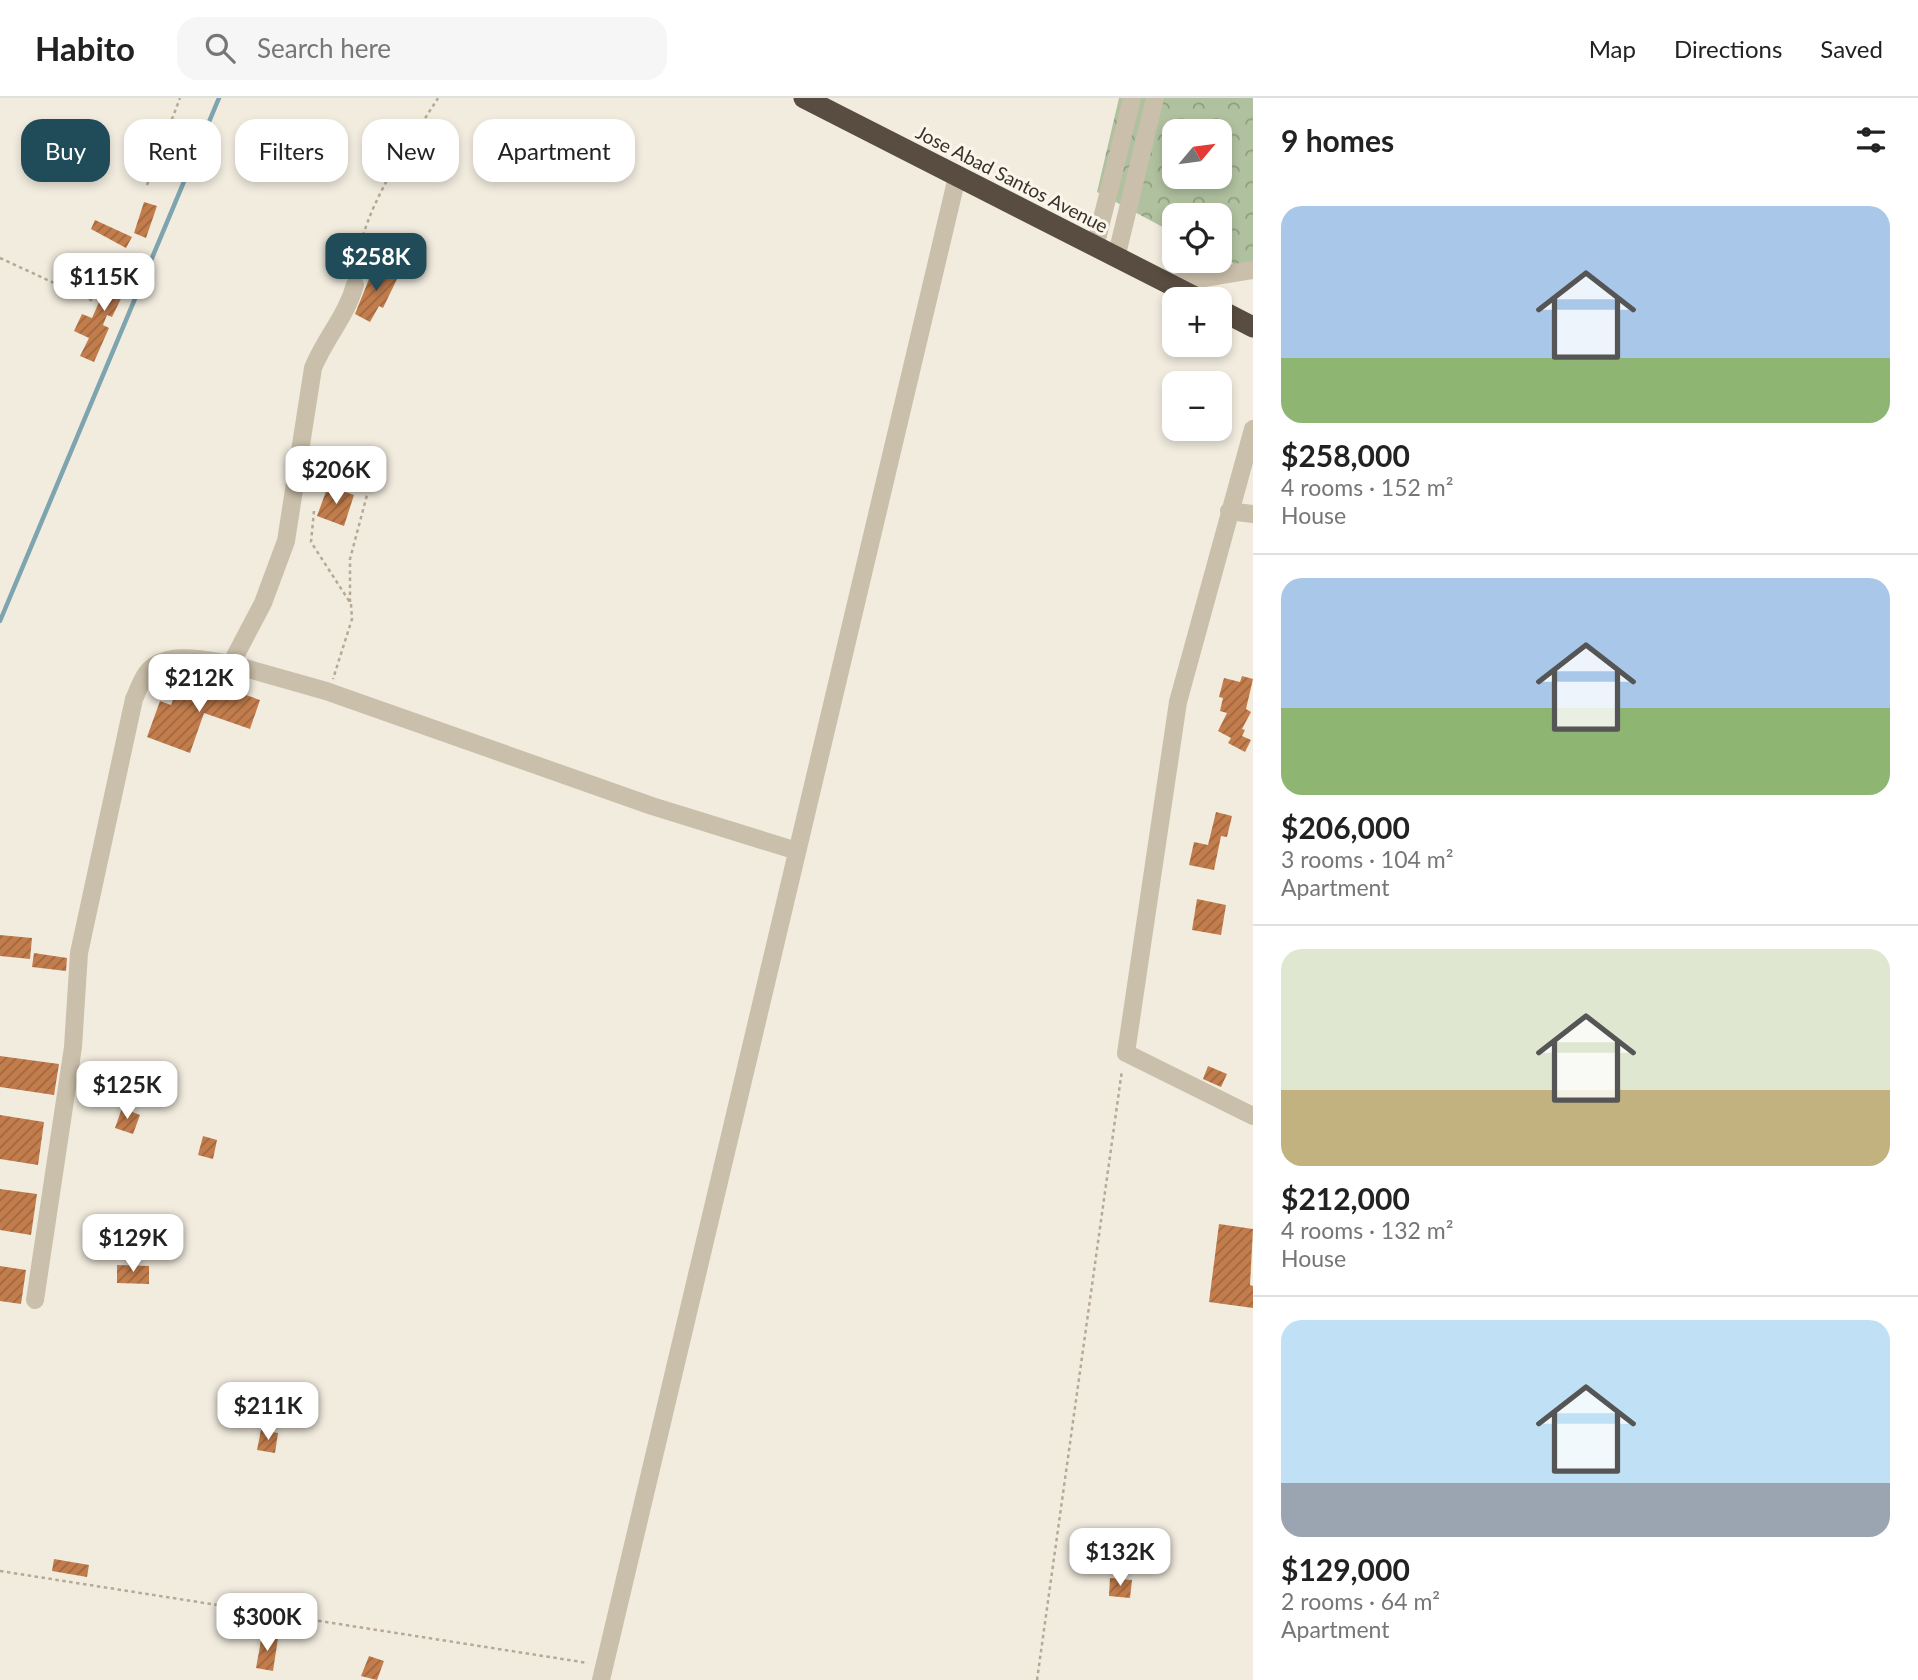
<!DOCTYPE html>
<meta charset="utf-8">
<style>
:root{--surface:#fff;--page:#f6f6f6;--text:#222;--muted:#767676;--line:#e0e0e0;--accent:#204c59}
body{margin:0;font-family:Lato,sans-serif;background:var(--page);color:var(--text);height:100vh;display:flex;flex-direction:column;font-size:26px;white-space:nowrap}
*{box-sizing:border-box;margin:0}
p{font-size:23px;color:var(--muted)}
.icon{flex:none;width:38px;height:38px;fill:none;stroke:currentColor;stroke-width:2;stroke-linecap:round;stroke-linejoin:round}
.map{position:relative;flex:1;overflow:hidden}
.side{display:flex;flex-direction:column;background:var(--surface);width:665px}
.side>*{flex:none}
.banner{position:absolute;left:21px;top:21px;width:665px;height:63px;display:flex;gap:14px}
.needle{width:46px;rotate:61deg}
.controls{position:absolute;left:1162px;top:21px;display:grid;gap:14px}
.controls a{display:grid;place-items:center;width:70px;height:70px;border-radius:14px;background:var(--surface);box-shadow:0 4px 10px #0003;font-size:35px}
.price{position:absolute;translate:-50% -60px;padding:0 16px;border-radius:14px;background:#fff;color:#222;font-size:23px;line-height:46px;filter:drop-shadow(0 2px 4px #0008)}
.price::after{content:'';position:absolute;left:50%;top:42px;width:21px;height:16px;margin-left:-10px;background:inherit;clip-path:polygon(0 0,100% 0,50% 100%)}
.price.on{background:var(--accent);color:#fff}
ul{padding:0;list-style:none}
li{display:grid;align-content:center;gap:14px;height:371px;padding:0 28px}
li+li{border-top:2px solid var(--line)}
li span{display:grid;place-items:center;height:217px;border-radius:21px;color:#555}
li>.icon{margin-inline-start:auto}
span .icon{width:126px;height:126px;fill:#fffc;stroke-width:1}
li b{font-size:30px}
h2{display:flex;justify-content:space-between;align-items:center;height:84px;padding:0 28px;font-size:30px}
.tag{padding:0 24px;border-radius:21px;background:var(--surface);box-shadow:0 4px 10px #0003;font-size:24px;line-height:63px}
.tag.on{background:var(--accent);color:#fff}
header{display:flex;align-items:center;gap:42px;box-sizing:border-box;height:98px;padding:0 35px;background:var(--surface);border-bottom:2px solid var(--line)}
header strong{font-size:33px}
nav{display:flex;gap:38px;margin-inline-start:auto;font-size:24px}
.search{width:490px;height:63px;background:var(--page);display:flex;align-items:center;gap:18px;box-sizing:border-box;padding:0 24px;border-radius:21px;color:var(--muted);font-size:26px}
main{display:flex;flex:1;min-height:0}
.map>svg:first-child{display:block}
.forest{fill:url(#forest-crowns);fill-rule:evenodd}
.lines{fill:none;stroke-linecap:round;stroke-linejoin:round}
.stream{stroke:#7ea5af;stroke-width:4.5}
.building{fill:url(#building-hatch)}
.path{stroke:#b6a995;stroke-width:2.5;stroke-dasharray:3.5 3.5;stroke-linecap:butt}
.minor{stroke:#cabfaa;stroke-width:18}
.highway{stroke:#594c41;stroke-width:21}
.labels{text-anchor:middle;stroke-width:6;stroke-linejoin:round;paint-order:stroke}
.street-label{font-size:19px;fill:#38312a;stroke:#faf6eb}
</style>
<header>
<strong>Habito</strong>
<div class="search"><svg class="icon" aria-label="search" viewBox="0 0 24 24"><circle cx="10" cy="10" r="6"/><path d="M15 15l6 6"/></svg>Search here</div>
<nav><a>Map</a><a>Directions</a><a>Saved</a></nav>
</header>
<main>
<div class="map">
<svg width="1253" height="1582" viewBox="0 0 1253 1582">
<defs>
<pattern id="forest-crowns" width="20" height="18" patternUnits="userSpaceOnUse" patternTransform="scale(1.75)"><rect width="20" height="18" fill="#b0c19f"/><path d="M2 6a3 3 0 1 1 6 0M12 15a3 3 0 1 1 6 0" fill="none" stroke="#909d82"/></pattern>
<pattern id="building-hatch" width="6" height="6" patternUnits="userSpaceOnUse" patternTransform="scale(1.75)"><rect width="6" height="6" fill="#c37d4c"/><path d="M-1 1l2-2M0 6l6-6M5 7l2-2" fill="none" stroke="#9f673f"/></pattern>
</defs>
<rect width="100%" height="100%" fill="#f2ecdf"/>
<path class="forest" d="M1119,0h134v176l-33,-17v-42h-46v18l-77,-41zM1174,33h46v46h-46z"/>
<g class="lines">
<path class="stream" d="M0,523l219,-523"/>
</g>
<path class="building" d="M144,104l13,4 -11,32 -12,-5z
M95,122l37,17 -6,11 -35,-19z
M129,157l11,5 -28,57 -5,-2 -4,10 6,3 -15,34 -14,-6 9,-18 -15,-7 8,-17 10,4 13,-29 8,3z
M375,166l23,13 -15,31 -4,-2 -9,16 -15,-8z
M328,388l26,9 -10,31 -27,-10z
M1242,578l11,3 -7,30 5,3 -9,17 3,1 -3,6 9,4 -6,12 -17,-9 3,-5 -13,-7 9,-18 -7,-2 3,-13 -4,-1 5,-19 16,4z
M212,585l48,17 -10,29 -46,-16 -14,40 -43,-16 13,-36 11,4 8,-21 28,12z
M1216,714l16,4 -5,21 -6,-1 -7,34 -25,-5 5,-23 14,3z
M1197,801l29,6 -5,30 -29,-5z
M0,837l32,3 -2,21 -30,-3z
M34,855l33,5 -1,13 -34,-4z
M0,958l59,8 -5,31 -54,-8z
M1208,968l19,8 -6,13 -18,-8z
M122,1010l18,7 -7,19 -18,-6z
M0,1017l44,7 -6,43 -38,-6z
M203,1038l14,4 -4,19 -15,-4z
M0,1091l37,5 -6,41 -31,-5z
M1219,1126l34,5 -3,56 3,1v22l-44,-6z
M117,1167l32,1v18l-32,-1z
M0,1168l26,4 -5,34 -21,-3z
M261,1332l17,3 -3,20 -18,-3z
M54,1461l35,6 -2,12 -35,-6z
M1110,1480l22,2 -2,18 -21,-2z
M262,1537l16,3 -5,33 -17,-3z
M369,1558l15,5 -7,19 -16,-4z"/>
<g class="lines">
<path class="path" d="M147,87l33,-87
M0,160l93,43
M356,172c6,-62 50,-121 82,-172
M314,413l-3,31 40,62 1,15 -19,60
M350,504v-43l17,-64
M0,1473l588,92
M1037,1582l85,-610"/>
<path class="minor" d="M1095,149l37,-149
M1116,160l39,-160
M1168,186l85,-14
M1253,331l-75,273 -52,351 127,63
M1229,413l24,3
M231,566l95,27 326,115 145,45
M35,1202l38,-253 6,-94 55,-254c4,-8 7,-18 12,-25 17,-25 60,-14 85,-10l32,-61 23,-62 27,-173c12,-30 33,-51 42,-83
M601,1582l356,-1503"/>
<path class="highway" d="M804,0l395,201
M1220,212l33,17"/>
</g>
<g class="labels">
<g class="street-label">
<text transform="translate(1012 81) rotate(27)" y="7">Jose Abad Santos Avenue</text>
</g>
</g>
</svg>
<div class="controls">
<a><svg class="needle" viewBox="-14 -14 28 28"><path d="M0-13l5 13h-10z" fill="#e53935"/><path d="M0 13l5-13h-10z" fill="#767676"/></svg></a>
<a><svg class="icon" aria-label="locate" viewBox="0 0 24 24"><circle cx="12" cy="12" r="6"/><path d="M12 2v4M12 18v4M2 12h4M18 12h4"/></svg></a>
<a>+</a>
<a>−</a>
</div>
<b class="price on" style="left:376px;top:195px">$258K</b>
<b class="price" style="left:104px;top:215px">$115K</b>
<b class="price" style="left:336px;top:408px">$206K</b>
<b class="price" style="left:199px;top:616px">$212K</b>
<b class="price" style="left:127px;top:1023px">$125K</b>
<b class="price" style="left:133px;top:1176px">$129K</b>
<b class="price" style="left:268px;top:1344px">$211K</b>
<b class="price" style="left:1120px;top:1490px">$132K</b>
<b class="price" style="left:267px;top:1555px">$300K</b>
<div class="banner">
<a class="tag on">Buy</a>
<a class="tag">Rent</a>
<a class="tag">Filters</a>
<a class="tag">New</a>
<a class="tag">Apartment</a>
</div>
</div>
<section class="side">
<h2>9 homes<svg class="icon" aria-label="filters" viewBox="0 0 24 24"><path d="M4 7h16M4 17h16"/><circle cx="9" cy="7" r="2"/><circle cx="15" cy="17" r="2"/></svg></h2>
<ul>
<li><span style="background:linear-gradient(#a9c7e8 70%,#8fb573 0)"><svg class="icon" aria-label="home" viewBox="0 0 24 24"><path d="M3 11l9-7 9 7M6 9v11h12V9"/></svg></span><div><b>$258,000</b><p>4 rooms · 152 m²</p><p>House</p></div></li>
<li><span style="background:linear-gradient(#a9c7e8 60%,#8fb573 0)"><svg class="icon" aria-label="home" viewBox="0 0 24 24"><path d="M3 11l9-7 9 7M6 9v11h12V9"/></svg></span><div><b>$206,000</b><p>3 rooms · 104 m²</p><p>Apartment</p></div></li>
<li><span style="background:linear-gradient(#dfe7d0 65%,#c2b280 0)"><svg class="icon" aria-label="home" viewBox="0 0 24 24"><path d="M3 11l9-7 9 7M6 9v11h12V9"/></svg></span><div><b>$212,000</b><p>4 rooms · 132 m²</p><p>House</p></div></li>
<li><span style="background:linear-gradient(#bfe0f5 75%,#9aa5b1 0)"><svg class="icon" aria-label="home" viewBox="0 0 24 24"><path d="M3 11l9-7 9 7M6 9v11h12V9"/></svg></span><div><b>$129,000</b><p>2 rooms · 64 m²</p><p>Apartment</p></div></li>
</ul>
</section>
</main>
